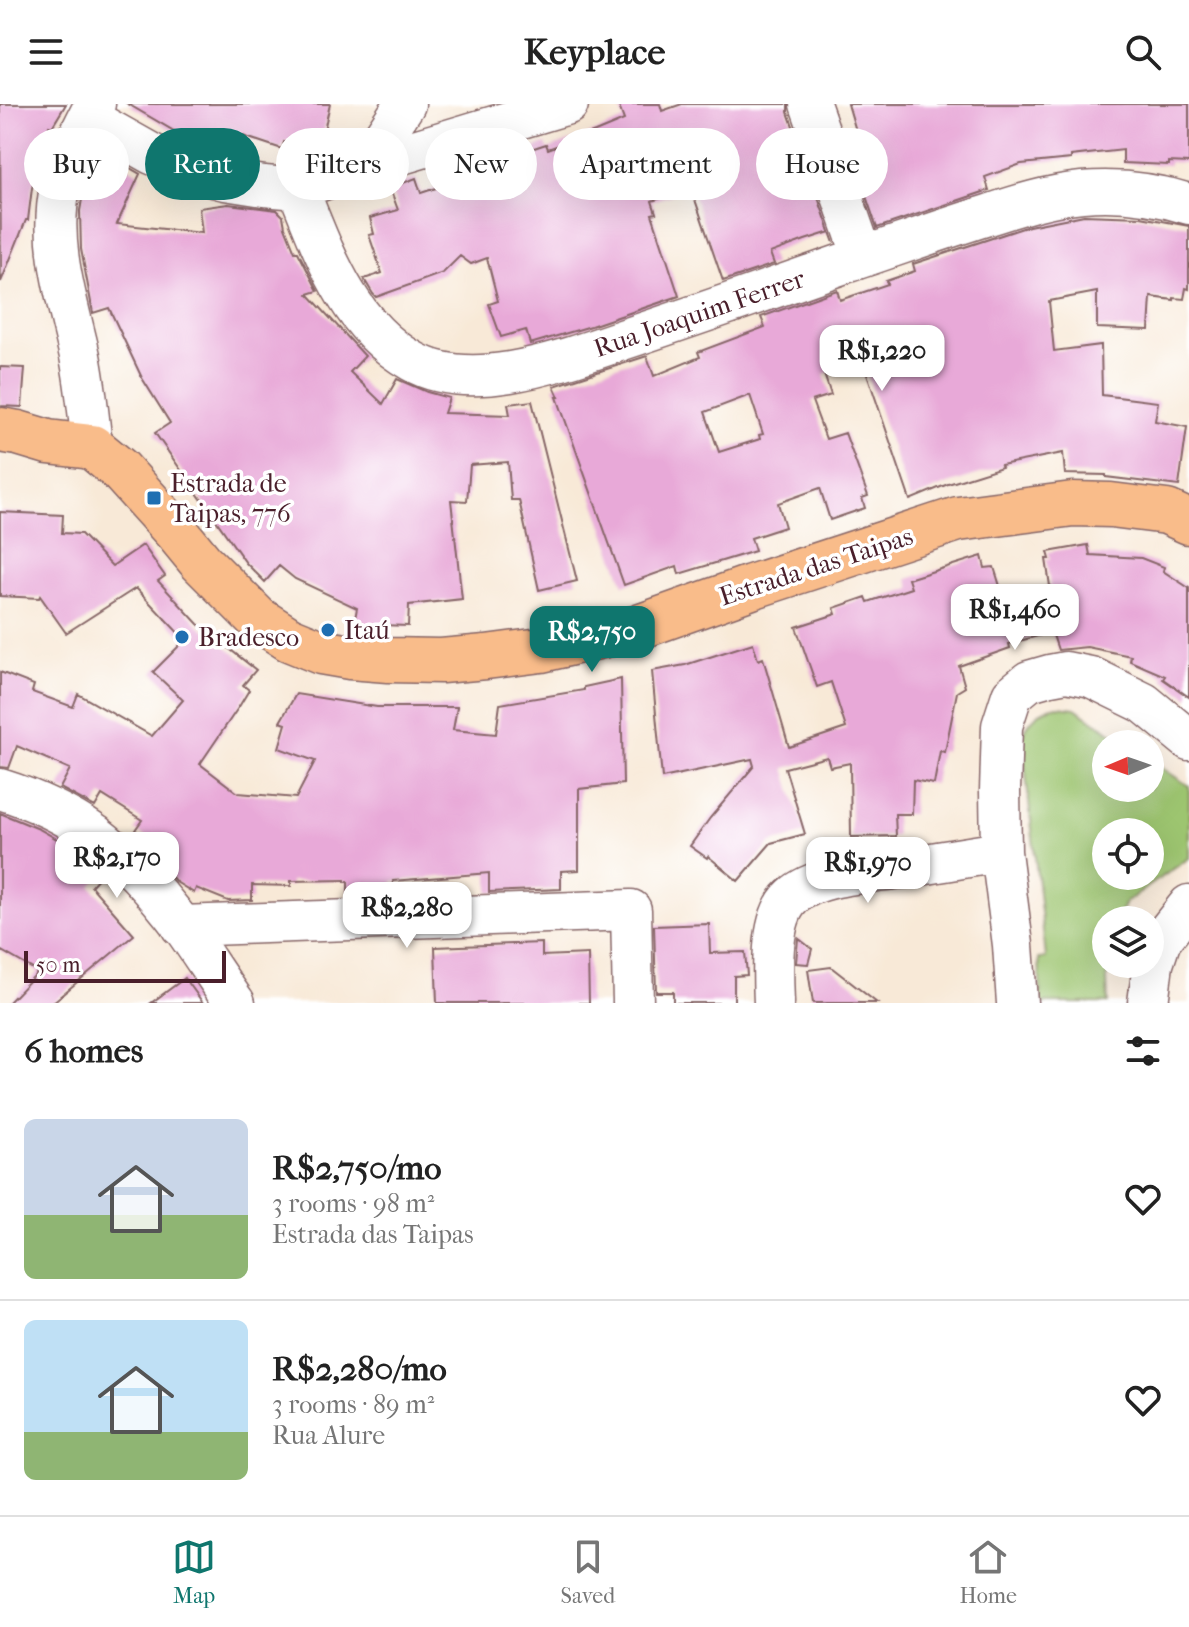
<!DOCTYPE html>
<meta charset="utf-8">
<style>
:root{--surface:#fff;--page:#f2f2f2;--text:#222;--muted:#767676;--line:#e0e0e0;--accent:#0f766e}
body{margin:0;font-family:"IM FELL French Canon",serif;background:var(--page);color:var(--text);height:100vh;display:flex;flex-direction:column;font-size:30px;white-space:nowrap}
*{box-sizing:border-box;margin:0}
p{font-size:26px;color:var(--muted)}
.icon{flex:none;width:44px;height:44px;fill:none;stroke:currentColor;stroke-width:2;stroke-linecap:round;stroke-linejoin:round}
.map{position:relative;height:899px;overflow:hidden}
.sheet{display:flex;flex-direction:column;background:var(--surface);flex:1}
.sheet>*{flex:none}
.guide{position:absolute;left:24px;top:24px;width:1142px;height:72px;display:flex;gap:16px}
.needle{width:52px;rotate:268deg}
.controls{position:absolute;left:1092px;top:626px;display:grid;gap:16px}
.controls a{display:grid;place-items:center;width:72px;height:72px;border-radius:50%;background:var(--surface);box-shadow:0 8px 32px #0002;font-size:40px}
.scale{position:absolute;left:24px;bottom:20px;width:202px;box-sizing:border-box;padding-left:8px;border:4px solid #4a1f2b;border-top:0;font-size:22px;line-height:28px;white-space:nowrap;color:#4a1f2b;-webkit-text-stroke:6px #fff;paint-order:stroke}
.price{position:absolute;translate:-50% -68px;padding:0 18px;border-radius:16px;background:#fff;color:#222;font-size:26px;line-height:52px;filter:drop-shadow(0 2px 4px #0008)}
.price::after{content:'';position:absolute;left:50%;top:48px;width:24px;height:18px;margin-left:-12px;background:inherit;clip-path:polygon(0 0,100% 0,50% 100%)}
.price.current{background:var(--accent);color:#fff}
ul{padding:0;list-style:none}
li{display:flex;align-items:center;gap:24px;height:200px;padding:0 24px}
li+li{border-top:2px solid var(--line)}
li span{display:grid;place-items:center;flex:none;width:224px;height:160px;border-radius:12px;color:#555}
li>.icon{margin-inline-start:auto}
span .icon{width:96px;height:96px;fill:#fffc;stroke-width:1}
li b{font-size:34px}
h2{display:flex;justify-content:space-between;align-items:center;height:96px;padding:0 24px;font-size:34px}
.tag{padding:0 28px;border-radius:36px;background:var(--surface);box-shadow:0 8px 32px #0002;font-size:28px;line-height:72px}
.tag.current{background:var(--accent);color:#fff}
header{display:flex;justify-content:space-between;align-items:center;height:104px;padding:0 24px;background:var(--surface);font-size:36px;font-weight:700}
.tabs{display:flex;justify-content:space-around;align-items:center;height:112px;border-top:2px solid var(--line);background:var(--surface);font-size:22px;color:var(--muted)}
.tabs a{display:grid;justify-items:center;gap:4px}
.tabs .current{color:var(--accent)}
.map>svg:first-child{display:block}
.green{fill:#9dc570;stroke:#74724e;stroke-width:2;fill-rule:evenodd}
.building{fill:#e8a9d8;fill-rule:evenodd}
.lines{fill:none;stroke-linecap:round;stroke-linejoin:round}
.minor-tunnel{stroke:#d5c1b5;stroke-width:40;stroke-dasharray:40 20;stroke-linecap:butt}
.minor-casing{stroke:#876667;stroke-width:43}
.major-casing{stroke:#876667;stroke-width:47}
.minor{stroke:#fff;stroke-width:40}
.major{stroke:#f9bc8a;stroke-width:44}
.poi-dot{fill:#1f6fb2;stroke:#fff;stroke-width:3}
.labels{text-anchor:middle;stroke-width:7;stroke-linejoin:round;paint-order:stroke}
.street-label{font-size:26px;fill:#4a1f2b;stroke:#fff}
.poi-label{font-size:26px;fill:#4a1f2b;stroke:#fff;text-anchor:start}
</style>
<header><svg class="icon" aria-label="menu" viewBox="0 0 24 24"><path d="M4 6h16M4 12h16M4 18h16"/></svg>Keyplace<svg class="icon" aria-label="search" viewBox="0 0 24 24"><circle cx="10" cy="10" r="6"/><path d="M15 15l6 6"/></svg></header>
<div class="map">
<svg width="1189" height="899" viewBox="0 0 1189 899">
<rect width="100%" height="100%" fill="#fff"/>
<filter id="ink" filterUnits="userSpaceOnUse"><feTurbulence type="fractalNoise" baseFrequency=".0125" numOctaves="2"/><feDisplacementMap in="SourceGraphic" scale="16" xChannelSelector="R" yChannelSelector="G"/><feConvolveMatrix kernelMatrix="1 2 1 2 8 2 1 2 1" color-interpolation-filters="sRGB"/></filter>
<filter id="wash" filterUnits="userSpaceOnUse"><feTurbulence type="fractalNoise" baseFrequency=".006" numOctaves="4" result="noise"/><feDisplacementMap in="SourceGraphic" scale="32" xChannelSelector="R" yChannelSelector="G"/><feGaussianBlur stdDeviation="1.8" result="paint"/><feColorMatrix in="noise" values="0 0 0 0 0 0 0 0 0 0 0 0 0 0 0 0 0 1.4 0 .05"/><feComposite in="paint" operator="in"/></filter>
<g filter="url(#wash)">
<rect width="100%" height="100%" fill="#f8e9d7"/>
<path class="green" d="M1058,602l17,2 54,36h-23v44h44v-28l39,26v72l-64,45 -9,17h-10v19l-3,17h3l2,47h-67l-2,-44 7,-1 -24,-220c6,-18 18,-29 36,-32zM1106,728h44v44h-44z"/>
<g id="blocks">
<path class="building" d="M0,0h66l-14,23 -3,-1 -17,62 -4,32h-2l-25,62z
M128,0h202l-10,44 -13,-2v2l-23,-6 -2,7 -54,-18 -6,11 -12,-8 -9,16 -19,-8 2,-5z
M618,0h42l2,7 20,-7h106v8l46,131 -4,-11 -25,8 -35,13 4,11 -51,17 -32,-93 -39,13 4,12 -4,1 27,82 -88,30 -61,18 -4,-14 -25,7 -12,-33 9,-3 -11,-43 -16,6 -11,-8 -17,17 -67,24 -3,-3 -9,-15 18,-6 -13,-38 5,-1 -4,-16 28,-8 -8,-22 26,-10 5,15 52,-17 -2,-4 46,-15 -1,-3 30,-10 2,5 47,-17 29,-12z
M848,0h341v59l-20,-1v3l-46,-2v-13l-52,6v3l-50,5 -36,13 4,13 -112,38 -32,-93 11,-4z
M104,49l36,21 -23,50 85,9 -3,-25 29,-4 49,6 6,6 2,11 10,25h3l20,39 -10,3 57,62 -15,16 33,32 14,-25 30,13 22,6 -5,15 66,2 -2,-11 24,-3 45,180 -38,9 -20,-90h-8l-3,-38 -38,3 -3,36 -16,-1 11,99 -53,6 -1,21 -54,-2 3,-16 -62,-29 -16,-13 -14,16 -19,-19 -91,-130 15,-10 -28,-45 -33,-70 -16,5 -12,-64 -1,-38 3,-18 9,-29 3,-7z
M1084,111l57,2 48,9v63l-3,-1 -2,11 -10,-1v2l-23,-3 -2,33 -52,-2v-36l-48,9 5,50 47,-6 1,50 56,7 -3,19 32,6 -8,59 -73,-9v-2l-41,-1 -2,-21 -62,12 1,2 -54,17 -38,16 -48,-141 -38,15 7,21 -19,6 14,38 19,-6 23,63 -6,2 3,10 -35,12 -10,-32 -42,15 7,24 -34,11 4,13 -76,23 -2,-8 -53,19 -67,-188h2l-5,-11 93,-30 7,20 46,-19 -2,-5 67,-25 -4,-10 76,-27 3,10 48,-16 -2,-3 29,-10 -2,-7 116,-38zM750,291l13,39 -4,1 1,4 -41,13 -14,-40z
M0,263l25,1 -3,39 -22,-1z
M0,408l63,3 -1,18 19,1 31,32 31,-21 22,31 -7,5 40,43 58,46 -13,15 6,5 -9,15 -40,59 38,29 58,5 19,-37 -36,-13 7,-24 -6,-2 16,-28 81,13h80l-4,23 43,4 4,-30 84,-14v-3l37,-8 2,105 -44,5v81l-18,1v18l-72,3v-19l-96,8v14l-45,2v-15h-3v-2l-54,1v5l-39,-1v15l-24,1 -32,-13 -2,5 -18,-11 -13,-15 7,-12 -2,-2 1,-2 -34,-21 7,-10 -40,-25 -7,12 -35,-19 10,-19 -53,-23 -8,22 -9,-1v-95l34,13 -2,7 41,15 5,-13 74,42 31,-36 -30,-28 32,-32 -49,-52 -70,45 -26,-37 -1,2 -39,-2z
M1088,441l2,10 51,3 23,9 -1,4 26,17v109l-26,-18 2,-3 -35,-15 1,-5 -44,-9 -29,3 -6,-18 -43,12 1,4 -51,18 6,21 -8,5 -12,60 -5,-1 -6,33 -21,-4 -1,34h-17l1,22 -45,1 -1,-74 -20,4 -3,-10 -42,11 20,66 -34,9 -33,38 -30,-25 -1,2 -17,-12 20,-28 44,-52 -2,-7 -90,19 -10,-107 33,-6 68,-22 5,17 5,-2 26,89 57,-19 -15,-46 -14,5 -21,-60 40,-13 -2,-6 32,-11 2,5 43,-14 -3,-9 74,-23 3,12 9,-1 10,32 46,-13 -4,-27h4l-2,-7z
M0,709l39,16 39,22 23,24 -10,11 43,49 -82,68h-44l30,-31 -38,-22z
M709,820l1,29 35,-1 2,23 -13,1v27h-61v-11h-17l-2,-66z
M798,834l14,11 -4,15 -12,-1z
M542,839v13l46,-2 1,49h-152l-2,-56z
M831,863l46,36h-64l-5,-33z
M185,874l18,25h-52z"/>
</g>
</g>
<g filter="url(#ink)">
<use href="#blocks" fill-opacity="0" stroke="#876667" stroke-width="2"/>
<g class="lines">
<path class="minor-tunnel" d="M0,302h1"/>
<defs>
<path id="minor" d="M810,0l53,153
M88,14l64,36 45,19 28,7 39,6 34,3 67,-24 203,-61
M365,61l40,-61
M298,85c26,64 50,136 114,172 59,34 151,-1 210,-21 75,-25 149,-51 223,-77 48,-16 95,-33 143,-48 30,-10 62,-20 94,-23 36,-3 72,1 107,12
M92,343c-3,-30 -6,-61 -12,-91 -12,-53 -32,-112 -20,-168 7,-30 21,-57 35,-84
M0,685c32,10 67,26 94,45 33,25 64,60 89,93 18,25 34,51 52,76
M181,822l450,-16 2,93
M774,899c-1,-29 -5,-85 18,-106 24,-23 80,-25 112,-29 32,-6 65,-11 97,-16
M1017,899l-4,-58 -12,-93 -1,-61 2,-65 10,-31 17,-14 21,-6 16,-3 25,5 53,26 45,37
M1148,899l5,-39 8,-24 28,-35"/>
<path id="major" d="M0,326l18,3 30,9 44,5 28,23 58,64 23,28 57,57 31,20 32,13 29,5 38,3 53,1 45,-4 55,-7 95,-22 115,-41 207,-68 115,-15 38,1 56,7 22,10"/>
</defs>
<use href="#minor" class="minor-casing"/>
<use href="#major" class="major-casing"/>
<use href="#minor" class="minor"/>
<use href="#major" class="major"/>
</g>
</g>
<g class="poi-dot">
<rect x="146" y="386" width="16" height="16" rx="4"/>
<circle cx="328" cy="526" r="8"/>
<circle cx="182" cy="533" r="8"/>
</g>
<g class="labels">
<g class="street-label">
<text transform="translate(699 209) rotate(-19)" y="9">Rua Joaquim Ferrer</text>
<text transform="translate(816 462) rotate(-18)" y="9">Estrada das Taipas</text>
</g>
<g class="poi-label">
<text x="170" y="388">Estrada de<tspan x="170" dy="30">Taipas, 776</tspan></text>
<text x="344" y="535">Itaú</text>
<text x="198" y="542">Bradesco</text>
</g>
</g>
</svg>
<div class="controls">
<a><svg class="needle" viewBox="-14 -14 28 28"><path d="M0-13l5 13h-10z" fill="#e53935"/><path d="M0 13l5-13h-10z" fill="#767676"/></svg></a>
<a><svg class="icon" aria-label="locate" viewBox="0 0 24 24"><circle cx="12" cy="12" r="6"/><path d="M12 2v4M12 18v4M2 12h4M18 12h4"/></svg></a>
<a><svg class="icon" aria-label="layers" viewBox="0 0 24 24"><path d="M12 4l9 5-9 5-9-5zM3 14l9 5 9-5"/></svg></a>
</div>
<div class="scale">50 m</div>
<b class="price" style="left:882px;top:289px">R$1,220</b>
<b class="price" style="left:1015px;top:548px">R$1,460</b>
<b class="price current" style="left:592px;top:570px">R$2,750</b>
<b class="price" style="left:117px;top:796px">R$2,170</b>
<b class="price" style="left:868px;top:801px">R$1,970</b>
<b class="price" style="left:407px;top:846px">R$2,280</b>
<div class="guide">
<a class="tag">Buy</a>
<a class="tag current">Rent</a>
<a class="tag">Filters</a>
<a class="tag">New</a>
<a class="tag">Apartment</a>
<a class="tag">House</a>
</div>
</div>
<section class="sheet">
<h2>6 homes<svg class="icon" aria-label="filters" viewBox="0 0 24 24"><path d="M4 7h16M4 17h16"/><circle cx="9" cy="7" r="2"/><circle cx="15" cy="17" r="2"/></svg></h2>
<ul>
<li><span style="background:linear-gradient(#c9d6e8 60%,#8fb573 0)"><svg class="icon" aria-label="home" viewBox="0 0 24 24"><path d="M3 11l9-7 9 7M6 9v11h12V9"/></svg></span><div><b>R$2,750/mo</b><p>3 rooms · 98 m²</p><p>Estrada das Taipas</p></div><svg class="icon" aria-label="heart" viewBox="0 0 24 24"><path d="M12 20l-8-8c-3-5 5-10 8-4 3-6 11-1 8 4z"/></svg></li>
<li><span style="background:linear-gradient(#bfe0f5 70%,#8fb573 0)"><svg class="icon" aria-label="home" viewBox="0 0 24 24"><path d="M3 11l9-7 9 7M6 9v11h12V9"/></svg></span><div><b>R$2,280/mo</b><p>3 rooms · 89 m²</p><p>Rua Alure</p></div><svg class="icon" aria-label="heart" viewBox="0 0 24 24"><path d="M12 20l-8-8c-3-5 5-10 8-4 3-6 11-1 8 4z"/></svg></li>
</ul>
</section>
<nav class="tabs">
<a class="current"><svg class="icon" aria-label="map" viewBox="0 0 24 24"><path d="M3 6l6-2 6 2 6-2v14l-6 2-6-2-6 2zM9 4v14M15 6v14"/></svg>Map</a>
<a><svg class="icon" aria-label="saved" viewBox="0 0 24 24"><path d="M7 4h10v16l-5-4-5 4z"/></svg>Saved</a>
<a><svg class="icon" aria-label="home" viewBox="0 0 24 24"><path d="M3 11l9-7 9 7M6 9v11h12V9"/></svg>Home</a>
</nav>
